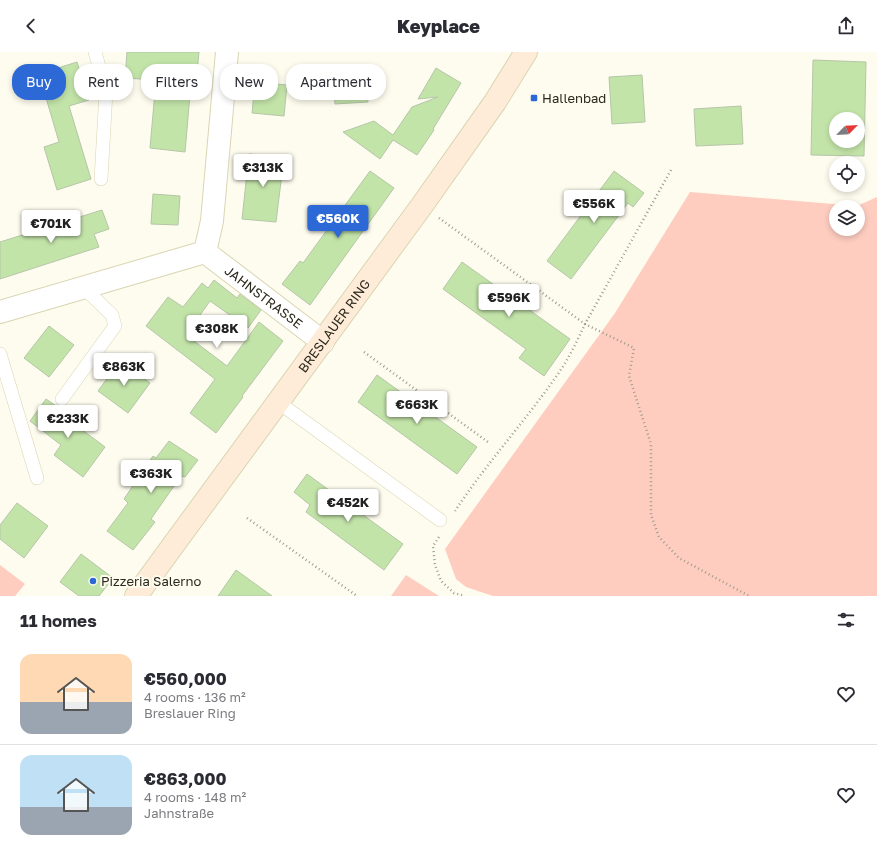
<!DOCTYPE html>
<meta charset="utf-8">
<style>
:root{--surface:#fff;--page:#f2f2f3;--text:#2b2b33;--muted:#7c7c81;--line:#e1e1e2;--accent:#2d69d6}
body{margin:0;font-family:"Golos Text",sans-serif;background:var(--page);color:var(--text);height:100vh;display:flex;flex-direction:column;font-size:15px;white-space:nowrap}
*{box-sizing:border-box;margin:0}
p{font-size:13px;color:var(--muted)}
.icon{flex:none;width:22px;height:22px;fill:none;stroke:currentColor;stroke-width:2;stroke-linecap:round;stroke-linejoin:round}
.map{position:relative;height:544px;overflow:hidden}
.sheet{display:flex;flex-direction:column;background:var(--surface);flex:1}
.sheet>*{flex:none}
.banner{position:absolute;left:12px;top:12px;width:400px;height:36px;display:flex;gap:8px}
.needle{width:26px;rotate:66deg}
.tools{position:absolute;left:829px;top:60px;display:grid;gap:8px}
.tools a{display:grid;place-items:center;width:36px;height:36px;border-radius:50%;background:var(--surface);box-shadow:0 2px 6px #0003;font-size:20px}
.price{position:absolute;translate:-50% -34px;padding:0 9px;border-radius:4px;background:#fff;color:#222;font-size:13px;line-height:26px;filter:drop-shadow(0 1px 2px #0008)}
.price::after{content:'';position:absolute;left:50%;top:24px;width:12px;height:9px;margin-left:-6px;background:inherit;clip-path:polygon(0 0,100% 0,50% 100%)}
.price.active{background:var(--accent);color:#fff}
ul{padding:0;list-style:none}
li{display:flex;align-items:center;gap:12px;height:100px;padding:0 20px}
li+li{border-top:1px solid var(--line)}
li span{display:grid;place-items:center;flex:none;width:112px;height:80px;border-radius:12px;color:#555}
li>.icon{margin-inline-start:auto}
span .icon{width:48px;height:48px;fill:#fffc;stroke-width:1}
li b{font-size:17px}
h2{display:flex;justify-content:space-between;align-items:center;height:48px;padding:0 20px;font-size:17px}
.tag{padding:0 14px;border-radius:16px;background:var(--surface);box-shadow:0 2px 6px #0003;font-size:14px;line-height:36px}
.tag.active{background:var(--accent);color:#fff}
header{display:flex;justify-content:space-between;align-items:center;height:52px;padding:0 20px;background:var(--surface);font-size:18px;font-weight:800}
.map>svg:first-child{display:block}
.green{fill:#fecdc0;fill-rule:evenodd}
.building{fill:#c3e4a9;stroke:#b5c6a8;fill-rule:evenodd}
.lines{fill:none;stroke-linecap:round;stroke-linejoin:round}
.lane-casing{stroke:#dad5b2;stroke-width:14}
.street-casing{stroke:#dad5b2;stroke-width:24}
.secondary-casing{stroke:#dad5b2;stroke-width:24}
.path{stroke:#9e9c8f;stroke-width:2.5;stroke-dasharray:1 3;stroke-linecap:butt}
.lane{stroke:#fff;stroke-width:13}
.street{stroke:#fff;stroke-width:22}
.secondary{stroke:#feecd9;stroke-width:22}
.poi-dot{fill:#2d69d6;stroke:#fefcee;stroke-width:1.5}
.labels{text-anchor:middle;stroke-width:4;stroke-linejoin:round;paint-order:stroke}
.poi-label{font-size:13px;fill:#2b291c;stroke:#fefcee;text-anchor:start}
.street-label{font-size:13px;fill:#2b291c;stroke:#fefcee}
</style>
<header><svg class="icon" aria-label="back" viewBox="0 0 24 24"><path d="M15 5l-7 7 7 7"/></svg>Keyplace<svg class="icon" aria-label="share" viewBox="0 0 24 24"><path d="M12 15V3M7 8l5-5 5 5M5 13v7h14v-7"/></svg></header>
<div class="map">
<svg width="877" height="544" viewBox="0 0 877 544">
<rect width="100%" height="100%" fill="#fefcee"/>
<path class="green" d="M690,140l167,14 20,-9v399h-384l-27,-9 -10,-8 -11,-30 170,-236zM836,155h22v22h-22z
M0,513l25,19 -10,12h-15z
M406,523l33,21h-48z"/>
<path class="building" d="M127,0h72l-3,32 -5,-1 -6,69 -35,-4 6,-68 -31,-2z
M813,8l53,2 -2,94 -53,-1zM836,67h22v22h-22z
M77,10l12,38 -20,6 22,73 -34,11 -13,-43 15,-5 -20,-68z
M366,15l2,35 -33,2 -3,-35z
M436,16l25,15 -28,46 1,1 -17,25 -24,-15 -13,19 -37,-27 31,-11 19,14 19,-28 26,-10 -20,2z
M642,23l3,47 -33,2 -3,-47z
M255,30l32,3 -3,31 -32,-3z
M741,54l2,38 -47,2 -2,-37z
M249,102l35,3 -8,65 -34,-3z
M370,119l24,17 -84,117 -28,-21 18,-23 3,2z
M614,119l30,22 -11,14 -5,-4 -57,76 -24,-18z
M153,142l27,2 -2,29 -27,-1z
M102,158l7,19 -15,5 5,13 -99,32v-37z
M462,210l108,77 -26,37 -25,-18 7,-9 -83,-60z
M214,228l23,18 3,-4 21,16 -13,18 -38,-27 -24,34 41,31 32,-44 24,19 -41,55 1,1 -27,36 -26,-20 25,-34 -69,-53 22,-29 15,10 19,-24 6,5z
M49,274l25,19 -25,32 -25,-19z
M120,309l30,22 -22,30 -30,-22z
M377,323l100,72 -20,27 -99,-72z
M46,347l13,9 -2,3 48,36 -22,30 -29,-22 7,-10 -31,-24z
M169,389l29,19 -13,17 -4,-1 -30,43 4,3 -22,28 -26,-19 21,-28 -4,-4 29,-43 3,2z
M307,422l96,70 -19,26 -78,-58 4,-7 -16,-13z
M17,451l31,23 -24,32 -24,-19v-14z
M81,502l32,24 -14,18h-20l-19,-14z
M236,518l36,26h-54z"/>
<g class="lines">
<defs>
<path id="lane" d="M95,0l11,40 -5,87
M0,302l37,124
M62,347l53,-73 -3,-11 -28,-27
M278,350l162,118"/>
<g id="street">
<path id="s1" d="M205,200l118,90"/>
<path d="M0,260l205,-60 7,-31 15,-169"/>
</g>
<g id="secondary">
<path id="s2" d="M136,544l287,-392 72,-102 31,-50"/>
</g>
</defs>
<use href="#lane" class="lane-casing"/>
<use href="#street" class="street-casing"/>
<use href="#secondary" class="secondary-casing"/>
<path class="path" d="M671,118l-86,154 49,24 -5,28 22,68v71l8,22 20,21 70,38
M439,166l146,106c-7,15 -14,30 -23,44 -33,49 -74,93 -107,143
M364,300l124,90
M247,466l110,78
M439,485l-6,9 2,19 6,16 13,12 11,3"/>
<use href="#lane" class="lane"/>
<use href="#street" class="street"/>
<use href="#secondary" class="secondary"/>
</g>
<g class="poi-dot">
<rect x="530" y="42" width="8" height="8" rx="2"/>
<circle cx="93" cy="529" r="4"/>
</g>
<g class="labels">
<g class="poi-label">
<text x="542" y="51">Hallenbad</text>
<text x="101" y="534">Pizzeria Salerno</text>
</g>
<g class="street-label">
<text dy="5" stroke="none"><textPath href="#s1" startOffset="74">JAHNSTRASSE</textPath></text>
<text dy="5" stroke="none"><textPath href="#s2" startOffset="335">BRESLAUER RING</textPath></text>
</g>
</g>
</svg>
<div class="tools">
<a><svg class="needle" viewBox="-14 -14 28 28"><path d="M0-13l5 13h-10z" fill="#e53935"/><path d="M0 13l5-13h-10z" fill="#7c7c81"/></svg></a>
<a><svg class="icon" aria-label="locate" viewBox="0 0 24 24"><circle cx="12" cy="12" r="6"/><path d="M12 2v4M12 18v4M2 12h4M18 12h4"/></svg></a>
<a><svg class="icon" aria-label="layers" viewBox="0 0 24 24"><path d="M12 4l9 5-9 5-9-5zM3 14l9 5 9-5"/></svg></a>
</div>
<b class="price" style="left:263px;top:136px">€313K</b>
<b class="price" style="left:594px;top:172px">€556K</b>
<b class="price active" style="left:338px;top:187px">€560K</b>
<b class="price" style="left:51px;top:192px">€701K</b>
<b class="price" style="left:509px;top:266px">€596K</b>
<b class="price" style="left:217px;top:297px">€308K</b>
<b class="price" style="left:124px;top:335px">€863K</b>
<b class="price" style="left:417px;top:373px">€663K</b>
<b class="price" style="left:68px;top:387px">€233K</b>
<b class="price" style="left:151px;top:442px">€363K</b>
<b class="price" style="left:348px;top:471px">€452K</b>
<div class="banner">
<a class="tag active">Buy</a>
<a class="tag">Rent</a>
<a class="tag">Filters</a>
<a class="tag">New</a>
<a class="tag">Apartment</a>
</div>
</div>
<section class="sheet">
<h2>11 homes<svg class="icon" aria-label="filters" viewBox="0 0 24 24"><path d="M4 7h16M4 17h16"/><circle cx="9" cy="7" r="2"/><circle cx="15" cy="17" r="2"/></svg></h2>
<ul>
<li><span style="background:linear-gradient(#ffd9b3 60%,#9aa5b1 0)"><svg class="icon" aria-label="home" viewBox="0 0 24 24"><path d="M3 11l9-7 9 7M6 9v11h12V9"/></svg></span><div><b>€560,000</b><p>4 rooms · 136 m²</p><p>Breslauer Ring</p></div><svg class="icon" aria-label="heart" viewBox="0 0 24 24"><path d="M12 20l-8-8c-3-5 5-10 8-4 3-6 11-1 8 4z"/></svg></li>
<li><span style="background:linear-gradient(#bfe0f5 65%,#9aa5b1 0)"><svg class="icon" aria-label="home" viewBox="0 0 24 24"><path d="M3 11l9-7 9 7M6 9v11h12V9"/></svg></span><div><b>€863,000</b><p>4 rooms · 148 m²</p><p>Jahnstraße</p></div><svg class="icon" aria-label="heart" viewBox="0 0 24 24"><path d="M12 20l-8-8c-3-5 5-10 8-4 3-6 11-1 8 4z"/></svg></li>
</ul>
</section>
